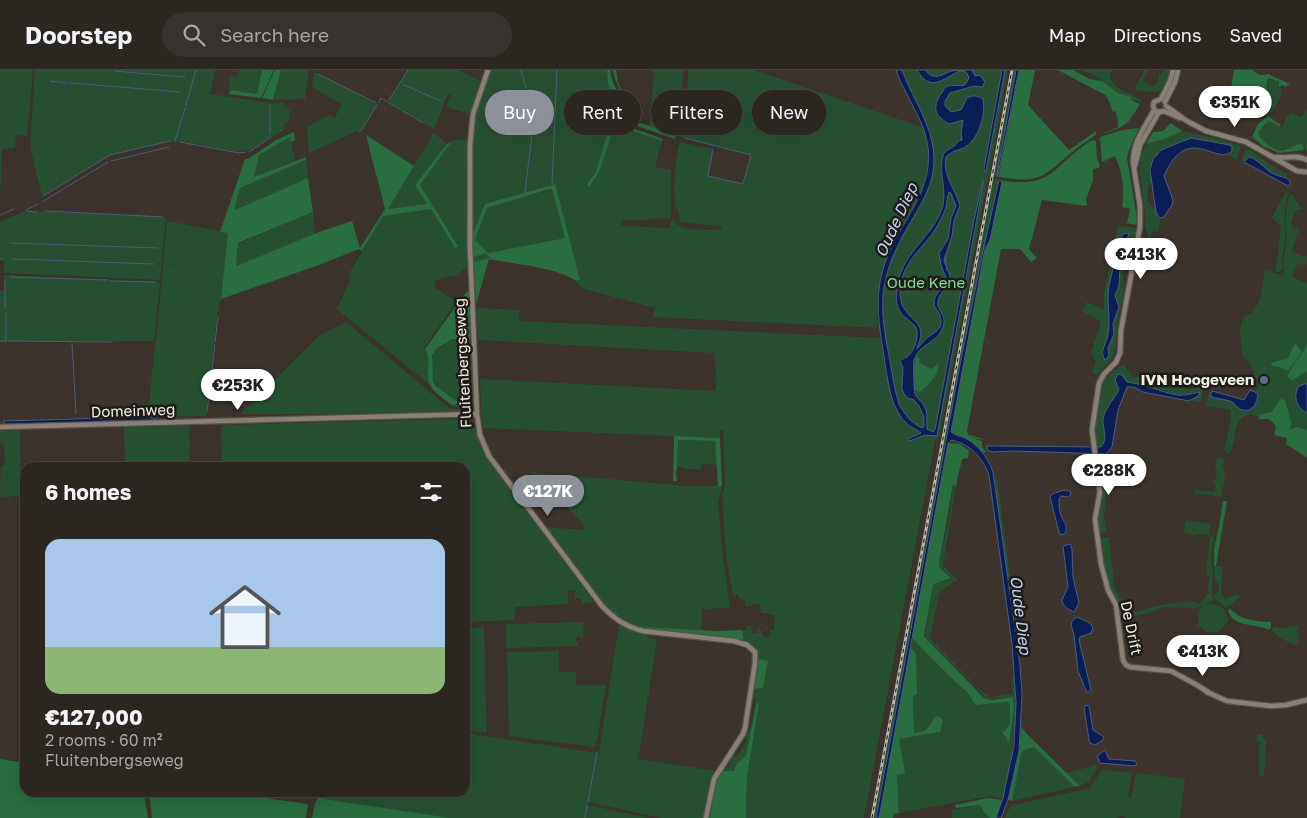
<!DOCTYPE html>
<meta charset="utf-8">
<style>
:root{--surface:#2c2621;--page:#38322e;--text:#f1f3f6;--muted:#a6a5a5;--line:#48433f;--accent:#8c9099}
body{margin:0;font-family:"Golos Text",sans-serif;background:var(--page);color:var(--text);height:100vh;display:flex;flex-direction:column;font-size:19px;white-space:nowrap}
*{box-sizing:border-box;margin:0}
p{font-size:16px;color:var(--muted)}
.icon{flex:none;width:28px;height:28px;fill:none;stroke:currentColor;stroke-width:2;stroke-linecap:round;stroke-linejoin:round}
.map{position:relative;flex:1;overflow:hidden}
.side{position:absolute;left:20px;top:392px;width:450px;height:335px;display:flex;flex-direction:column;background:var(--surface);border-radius:15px;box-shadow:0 5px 20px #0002,0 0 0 1px var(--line)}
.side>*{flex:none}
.banner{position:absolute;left:485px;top:20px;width:475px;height:45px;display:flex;gap:10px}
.price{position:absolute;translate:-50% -42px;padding:0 11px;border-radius:18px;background:#fff;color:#222;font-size:16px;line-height:32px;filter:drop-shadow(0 1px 2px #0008)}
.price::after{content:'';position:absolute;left:50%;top:30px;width:15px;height:11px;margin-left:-8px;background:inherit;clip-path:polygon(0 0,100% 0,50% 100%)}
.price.active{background:var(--accent);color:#fff}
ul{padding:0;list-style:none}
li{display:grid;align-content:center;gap:10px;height:265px;padding:0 25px}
li span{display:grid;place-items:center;height:155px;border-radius:15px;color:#555}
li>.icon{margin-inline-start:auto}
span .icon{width:90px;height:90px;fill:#fffc;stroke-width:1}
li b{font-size:21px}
h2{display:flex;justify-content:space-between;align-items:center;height:60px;padding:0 25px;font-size:21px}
.pill{padding:0 18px;border-radius:22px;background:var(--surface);box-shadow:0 5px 20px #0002,0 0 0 1px var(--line);font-size:18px;line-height:45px}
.pill.active{background:var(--accent);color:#fff}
header{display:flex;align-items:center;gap:30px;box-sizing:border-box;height:70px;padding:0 25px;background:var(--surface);border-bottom:1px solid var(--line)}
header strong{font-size:24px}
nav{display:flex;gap:28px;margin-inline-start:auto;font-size:18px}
.search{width:350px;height:45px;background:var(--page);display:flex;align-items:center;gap:12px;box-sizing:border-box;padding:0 18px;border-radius:28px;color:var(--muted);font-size:19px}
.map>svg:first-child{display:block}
.green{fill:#275033;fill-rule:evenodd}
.forest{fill:#286e40;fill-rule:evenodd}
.water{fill:#0a1d54;stroke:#4f5b80;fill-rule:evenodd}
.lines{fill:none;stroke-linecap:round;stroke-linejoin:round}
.stream{stroke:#4f5b80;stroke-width:1}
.secondary-casing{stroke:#58514b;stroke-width:7}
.secondary{stroke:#888077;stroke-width:4.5}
.rail-casing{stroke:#b8b3ae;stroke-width:3}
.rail{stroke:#1f1c18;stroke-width:1;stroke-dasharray:4;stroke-linecap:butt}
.service-dot{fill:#5c6f8a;stroke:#1f1c18;stroke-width:2}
.labels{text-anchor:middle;stroke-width:5;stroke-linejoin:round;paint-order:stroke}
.park-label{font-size:15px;fill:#7fdd99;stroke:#1f1c18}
.street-label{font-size:15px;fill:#f0ebe7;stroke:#1f1c18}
.poi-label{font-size:15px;font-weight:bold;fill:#f0ebe7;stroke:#1f1c18;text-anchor:end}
.water-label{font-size:16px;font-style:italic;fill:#c1d2f6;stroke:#1f1c18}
</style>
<header>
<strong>Doorstep</strong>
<div class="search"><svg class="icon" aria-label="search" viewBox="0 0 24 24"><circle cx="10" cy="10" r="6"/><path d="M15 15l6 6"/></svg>Search here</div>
<nav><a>Map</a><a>Directions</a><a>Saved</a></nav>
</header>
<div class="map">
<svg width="1307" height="748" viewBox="0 0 1307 748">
<rect width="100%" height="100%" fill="#3b332c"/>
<path class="green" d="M0,0h33l-6,66 -11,-1 -1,13 -13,1 -2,48z
M35,0h180l-5,24 61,9 14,-1v5l4,1v13l-5,3v6l-35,20c-27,5 -53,-12 -79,-8l-1,-1 -59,14 -68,41 -12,-50z
M239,0h23l-5,24 -27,-4 -1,-2 2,-12 7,1z
M281,0h28l-4,29 -32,1z
M408,0h50l22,11 -10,33 -24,-7 5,-12 -3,-1 -14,35 -46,-28z
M489,0h118l9,34 -20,68 -9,13 8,-6 20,-55 47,17 -7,26 16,3v48l-50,3 1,5 48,2 1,-7 2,-1c8,13 35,9 49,10l-2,-4 -40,-4 -2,-13 -3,-1c-1,-22 -1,-44 5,-66l33,7 -5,27 36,8 7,-29 -70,-17 7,-59v-9h66l170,58c16,56 -17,80 -37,128 -9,23 -11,47 -9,72l-225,-11 2,-9 -74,-20 -5,-7 3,-1 -25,-96 -69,20 -13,32 -1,-86 3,-33z
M654,0h29l-1,24 -3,2 -8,37 -21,-7z
M898,0h110l-19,105h-2l1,2 -48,258 -5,6 -71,377h-118l1,-42 12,-72 -1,-2 -12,54 -9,7 -3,8h-12l2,-3h4l3,-8 -1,-1 2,-2h5c2,-4 9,-11 9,-16 0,-6 -2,-7 4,-11l6,-30 -4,-3 2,-8 9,-1 5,-27 -10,-2 -3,-11 -12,-7v-10l-1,-1h4l1,-4h5v7h5l1,-5 6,8 4,1 3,-4 -2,-3 -4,-1v-1l9,2 1,-15h-5l-1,-2h-8l-1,-9h-6l-1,2h-8v-6l-6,-2 -1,-3h-5l-7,-39 -4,-61 3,-9 -2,-56h-3v8l-238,-10 -2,-49 236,12 -1,-38 -237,-13 -2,-32 43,2v11l361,17 12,61 6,13 -19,-90 4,-29 3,-21 37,-81 7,-29 -4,-31z
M1013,0h3l-19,104v2h-4z
M1082,0h30c-8,16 17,23 28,29l1,4 -10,-4v-2l-13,-4 -16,-12 -2,-3z
M1145,0h3l-5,10 9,6c4,-1 8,-6 7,-11l5,-5h5l-2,9 -7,13 -22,-1 -2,-2 -1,-2z
M314,1l63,34 -17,28 -3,-2 -48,22 -2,-26 22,-12 6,3 6,-14 -29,-17z
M1268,9l11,3v4l2,4 -1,3 2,1 -11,20 -6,-1 -4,5 -3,1 8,-17z
M1307,38v42l-2,-1v-6h-2c-18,7 -33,12 -45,-9l10,-13 12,6 -1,5 9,-17 3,-2 11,4z
M1182,61l37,8 22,7 -4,14 -10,-6 3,-1v-8l-39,-7 -30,12 -11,20 2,14h-3l-2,18 9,7 1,8 3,1 -1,14 -7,-1 -2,12 -5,-16v-12l-5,-44v-12l6,-15 19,-5z
M434,63l13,11 -31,41 12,19 -41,5z
M290,67l5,23 -41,18 5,-23z
M467,69l-1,43 2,83 -12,11 -3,-1 -17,5 -2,4 2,4 20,14 -32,46c8,9 3,26 7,38l-94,-77 13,-29 -1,-6 34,-58 48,-7 24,38 3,-1 -38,-61 32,-44z
M1246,79c13,4 24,19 42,25l-2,3c-15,-1 -23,-11 -35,-20h-2l-5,5 -3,-2z
M306,90l2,18 -73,32v-4l5,-18z
M992,108l7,2 -16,71 -34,171 -1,13 -2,2 -70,381h-3z
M551,119h1l13,49 -77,15 1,6 -15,3 -1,-5 14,-4 -12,-13 12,-32z
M1286,121l2,3 -3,13v38l-3,13 1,12 -4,2 -5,-1 2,-2 5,-44 -8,-5 2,-2 -4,1z
M1290,124c6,2 6,11 13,14l-1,1 -6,1 -5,12 1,4 6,4 -6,21 13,6 2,-3 -1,9 -1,3 -8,-3 -4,13 1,2 13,5v174l-19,-19 -13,-3 1,-10 -7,-9h-16l-1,-2c-23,3 -13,27 -23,40l-5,-3 7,-32 -1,-9 -24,-4 3,-14h2l-1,4c6,2 14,2 20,5 11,4 14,17 27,1v-9l-2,-2 4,-5 -8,-21 -9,-9c1,-13 -6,-26 2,-39 18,-5 18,-31 21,-47 7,3 14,4 20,7 -3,-12 -1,-19 1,-32 1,-17 -3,-34 4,-51z
M31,141l135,6 -6,63 -156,-7v-14h-4v-37l22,-10z
M313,142l2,22 -79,32 2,-22z
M167,151l62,12 -6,54 -6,30 -11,99 -49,1v3h-3v-2l-9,-1 3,-3 7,-68 -1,-3 2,-1 7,-78 14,2 -14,-3z
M1118,156l18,2 -4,21 -8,15 -1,7 1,19 -6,29 -3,33 -3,6 -14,15 -2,1 -4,-2 4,-10 -5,-9 10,-31 -20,-12 4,-3 1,-5 18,7v-17zM1122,165l-3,51 -4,9 4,12 -6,17 1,10 -6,14 1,8 -7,-4 1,-5 4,-8 3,-21 -1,-29 5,-23 6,-16z
M4,205l156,7 -6,59 -154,1v-51h5z
M346,252l104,87h23l-3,2 -146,3h-84l80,-79z
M452,269l18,1 4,66 -20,1 -3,-2 8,-1c-22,-14 -33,-25 -26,-52z
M1123,294l10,13 11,-1 22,11 26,2 4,-2 1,-9 8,1 -4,23 -10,-2 9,-6h-25l-32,-10 -16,-2 -4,-5 -8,4 4,9c-5,9 -14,20 -15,30 -2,10 5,17 -3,27l-4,1 -3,-18 3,-32 7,-18z
M461,349l9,3 4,4 7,22 8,12 105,142 -12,2v-5l-7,-1v-8h-7v14l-53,3 -1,13 -49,2v-154l-243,-1 -1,-42z
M189,356l1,41h-65l-1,-40z
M20,360l1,66 -21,1 1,-31h3l1,-3 -1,-18 -4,-3v-11z
M678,370l37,1 2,24 -16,-1v5h-15l-9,-3z
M1220,387l5,3 -2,5 2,13 -4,19 -26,-4 -1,-3 21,1 1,-8h-2v-4h2l1,-7 -2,-2 2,-12z
M1108,389l-1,27 -3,29 2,17 -5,1 -2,-2 -2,-9 2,-14 -2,-48z
M529,402l157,14h36l-4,16 4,47 8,59 -28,1 -1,21 -64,-2 -12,-5 -16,-12 -8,-9 -56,-75 39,3 -1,-7z
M994,409h3l14,106 3,12 6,8 -8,1z
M953,414l3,2 -13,79 15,15 -13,8 -6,6 -9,44 50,52 12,8 7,-3 13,-1v-17l3,-1c2,42 -2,82 -12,122l-12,-2 -92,17 -2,-38 7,-2 -5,-34 40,-7 -6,-13 -7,11 -11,3 -1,-1 -1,-36 2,-1v-43l-5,-5 2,-12 2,5 27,29 28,25 7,11 31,-3 3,2v20l-8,10 4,4 3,5 5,-36 -1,-10 -23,2 -5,-2 -60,-61 8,-51 4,-2 15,-5 -13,-11v-3l10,-46z
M1185,450l25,4 -1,11 -11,-1 -4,2 -2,-2 -8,-1z
M1210,466l4,1 -3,22 2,14 -1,15 1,13 -15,7 -36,-1 -14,7 -14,2 -11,6 -1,-7c26,-6 49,-15 75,-13l1,3 12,-13h-2l1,-16 -3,-1z
M1109,467l5,47 6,15 2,-1 1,3 -4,1 -3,-1 -10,-21 -7,-40 1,-2z
M1214,496l9,1 -2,23 3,9 14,-5 2,3 -14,11 -11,-9 -1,-5 5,-3 -2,-10h-2z
M1208,534c13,-1 21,7 19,19l-10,10 -11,-1 -8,-7c1,-10 -1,-17 10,-21z
M584,552l-1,17 -4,-3 -4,2v3l3,2 -1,3 -71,2v-24z
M619,555l27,9 4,4 7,2 -19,119 78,12 -6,7 -7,40h-41l-74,-16v3l62,13h-199l-133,-20 1,-6h146v-59l134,20z
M1288,556l12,1 -3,2v3l2,1 -1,8 -3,4 -13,-6 -10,-8 1,-4 15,1z
M484,557l3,106 -22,-3v-102z
M559,581v21h17v13h30l-9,55 -3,7 -85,-11 -2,-84z
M1260,664l3,1v4l3,1v2l-2,34 -5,-1v-28l2,-3 -5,-4 1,-5z
M1034,677l41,40 -63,14 10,-50z
M1095,695l3,3c-7,8 -7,15 -18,18l-13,-13z
M1104,700l28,3 -4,24 3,1 5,-25 49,6 -5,39h-55v-2l-7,-1 -1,2 3,1h-115l5,-11 4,-2 76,-17 10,-15z
M979,735l5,8 6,3v2h-38v-8z"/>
<path class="forest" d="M262,0h12l-13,28 -32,-4 1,-4 27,4z
M275,0h6l-8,30 -11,-2z
M607,0h3c1,11 7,18 9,28 2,9 -3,17 2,26l42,15 -1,2 -47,-16 -16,47 -10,15 -2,-3 9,-12 20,-68 -8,-21z
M613,0h3l2,12 8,19 -3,16 48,16 8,-37 1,-2h2l-7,45 -52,-18c-4,-7 0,-12 0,-20 -1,-11 -9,-20 -10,-31z
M1019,0h16l-7,35 41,45 27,-19v3c-5,6 -13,9 -19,14 -36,29 -33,37 -83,28l5,-1z
M1058,0h15l17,9 12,2 16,12 14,4 -1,3 9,4c-15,25 -15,22 -41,31l19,-8v-6l-3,-10 -2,1 -5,-13 -3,-4z
M1234,0h18l8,5 8,-1 22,10 -5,3 -3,-2 -2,2h-1v-5l-10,-4 -2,3 -1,21 -13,-7 -15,-2 -8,14 5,-12 -7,11z
M1268,46l13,9 -1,2 -11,-6 -5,4 -6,9c5,8 16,18 26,16 7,-2 12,-6 19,-7l1,7 -25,3 -16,-7 -11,-9 6,-13z
M1171,53l11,8 -17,8 -19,5 7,-12 10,-1z
M1139,58l-10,22 -2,8 10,60 -1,7 -9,-2 3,-14 -8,-2c3,-17 0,-36 -7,-51l-13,6 -2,-25 22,-7z
M294,62l1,8 -4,2 -1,-5 -31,18 -5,22 52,-20v3l-66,28 -5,18v4l73,-32 5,34 -75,31 -2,23 83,-34 33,-11 8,27 25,-39 -19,-74 48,31 -26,43 39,-5 -12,-19 32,-41 5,-3 -32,44 38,61 -3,2 -24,-39 -48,7 -21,35 -3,-2 -40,16 -98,34 7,-66 -8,-1 25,-73h3l28,-19z
M1092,70l4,1 1,18 3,7 -1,2 -6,1v12l-7,18 1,7 -45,-6 -13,49 8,9 -6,4 -11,-13h-19l-34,182 2,4 15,4 -1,1 -16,-4 15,5v6l4,5 -2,1 -14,-12 -19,-9 34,-183 5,-9 10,-52 -1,-8c55,10 53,-15 93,-40z
M555,114l25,96 -4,1c-20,-14 -62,-17 -87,-22l-13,45 -2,-42 15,-4 -2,-5 -14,4 -1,-21 13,-32zM550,119h2l13,49 -77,15 -13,-13 12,-32z
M469,220l1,50 -18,-1 -16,10 -4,6 1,26 3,5 24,18 -9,1c-6,-6 -17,-12 -21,-20 -5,-11 2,-26 -5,-36l39,-54z
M1296,274l6,8 -14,19 -9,-4 -7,-1 -1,-3 17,-5 6,-13z
M1307,274v27l-14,9 -6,-3c5,-12 15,-21 20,-33z
M916,287l4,1 -1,4 12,7 5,-3 1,-3 2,1c-1,13 -10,20 -19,28l-6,-2v-24z
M1280,329l5,1 6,22 -1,8 6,-3 11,3v28l-21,-14 1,-6 -13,-3 2,-8c-5,-9 -9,-8 -17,-8v-4l13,-3z
M674,366l46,2 2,48 -4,1 -3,-46 -37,-1 -1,29 -1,3 1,9h-4z
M948,373l12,1 9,7 -1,7 -6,1 -6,27 -3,-2 -14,80v3l12,11 -14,5 -4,2 -9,51 60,62 8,2 21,-3 1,10 -5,37 -3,-7 -4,-3 8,-10v-20l-3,-2 -31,3c-4,-4 -5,-9 -9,-13 -19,-16 -36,-34 -53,-52l-2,-5z
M1223,431h4l-11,65h-2v-17l5,-23z
M1230,538c11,13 25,13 41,14v6l-2,2c-13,-7 -35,-2 -41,-19z
M642,557l76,4 24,-1 1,1v10l-90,-10 -16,-3z
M910,577l5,5 1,3 1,39 -4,2 1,36 1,1 11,-3 9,-13 3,-1 5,4 -3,12 -41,7 6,34 -8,2 2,38 -5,1 -1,4h-14z
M758,589l10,2 -5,27 -9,1z
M757,632l2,2 -12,72 -1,42h-36l6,-36 6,-11h12l3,-8 9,-7z
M1021,657l7,8 52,51 -5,1 -41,-40 -12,4 -10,50 -4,-1 11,-49z
M0,689l25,4v29l119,1 4,25h-148z
M149,723h80l79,11 -2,14h-154z
M318,728l133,20h-139l3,-14z
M988,728l14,2 -6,18h-6l-7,-7 -1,-3 -3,-3 -22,3 -2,-1v-2z"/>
<path class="water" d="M896,0h6c11,30 31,55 32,88 1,32 -21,57 -34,83 -22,45 -20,68 -11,115 3,16 5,32 10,48 6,11 12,19 23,24l2,-1v-10l-5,-11 -5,-6 -6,-2 -4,-4 -2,-5 1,-22 -3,-6c2,-2 4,-3 7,-4 7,-5 14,-23 8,-31 -4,-5 -11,-8 -14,-13 -5,-6 -5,-15 -4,-22 2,-37 33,-50 45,-82 6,-17 -4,-37 1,-53 2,-8 12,-7 15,-15l4,-1v-1l-1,-5 2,-14 -14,4c-16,-9 -17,-18 -6,-33 2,-3 0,-3 5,-5 6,-2 11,1 17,-1l4,-7 -2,-5 -5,-3c-16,6 -31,25 -45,0h8c8,11 17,5 26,1 6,-1 15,-1 21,-1l3,6 5,-1 5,7 -3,5 -8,-1 -24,7 -5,8v5l6,6 10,-2 6,-12c6,-3 10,-3 16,1 3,15 -4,38 -16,47 -7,5 -13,3 -21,11 -4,18 10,33 14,49l-6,14 -2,16 -8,24c1,6 6,11 6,18 0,10 -11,14 -12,23 -2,12 13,14 2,32 -7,11 -21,12 -26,27 -1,4 0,31 1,34 3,6 9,9 11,16 2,6 0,13 1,19l6,3 2,-2 39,-210 9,-40v5l-46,251 -12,-1 -16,6 -1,-2 13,-6c-7,-5 -15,-8 -20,-16 -11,-15 -13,-36 -16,-54 -6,-39 -13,-70 3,-108 12,-30 37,-57 40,-89 5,-37 -21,-64 -32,-96zM949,122l2,1 5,13 -5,12 -3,21 -9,14 2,12 5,13c-2,9 -12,17 -12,24 0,6 4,8 6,14 5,15 -8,16 -15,24 -3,3 -5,6 -8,9 1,-5 4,-10 4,-15 0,-17 -22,-17 -21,-43 2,-30 22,-41 36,-63 4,-7 8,-14 10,-21 1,-5 1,-10 3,-15z
M1002,0h3l-19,101 -1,1 -1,-4z
M1016,0h3l-21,105 -1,-1z
M1191,68l39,7 2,2v4c-16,16 -44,-30 -68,25l9,24 -1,5 -8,12 -5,1 -3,-6 -6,-42 3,-11 8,-9z
M1249,87c7,1 16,12 23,16 6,4 13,3 18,8v4l-2,1 -44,-24z
M999,110l3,2 -12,58 -5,9 -34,183c3,3 9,4 14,6 14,7 23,20 28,34l27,193 2,29 -3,57 -11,49 -7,18h-5l7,-20 7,-34 4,-18 2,-43 -4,-59 -23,-169c-6,-17 -20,-32 -38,-35l-3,3 -69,375h-3l84,-453 23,-114z
M1129,163l-9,31 -1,22 -4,9 4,12 -6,17 1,10 -6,14 1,8 -4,4c-5,-8 -1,-13 2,-21 4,-15 1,-29 1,-43 0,-8 3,-19 5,-27 3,-12 8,-20 9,-34l1,-1z
M1118,304l4,1 5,7c17,2 34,10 50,13 8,1 17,-2 23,-3l-2,4 -9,5 -46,-9 -9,-5h-7l-9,23 -6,37 -6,7 -93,-3 -21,1 -5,-2v-4h3l111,1c9,-11 -1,-20 3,-32 3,-8 11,-18 15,-25l-4,-11z
M1304,314h3v29c-10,-5 -14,-15 -9,-26z
M1250,320l7,3c2,10 -6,21 -17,16 -4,-2 -6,-7 -10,-8 -7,-2 -14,-2 -20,-5l2,-5 32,9z
M147,347l7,1v2l-150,5v-4z
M1064,420l6,1 1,3 -3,3 -7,-1 -2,3c0,5 0,11 2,16 2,8 8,8 4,19l-4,1 -2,-3 -9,-35 2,-3z
M1070,474l2,5 1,28 6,26 -5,9c-5,-2 -12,-6 -12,-12l6,-13 -5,-41z
M1077,547l13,6 3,5 -2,5 -11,4 -1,3 12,50 -4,3 -9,-22 -4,-36 -3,-10 1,-4z
M1086,635l3,1 4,24 11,7 -2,4 -7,4 -5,-2 -1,-3 -5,-32z
M1105,680l4,9 26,2 2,3 -2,2 -35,-3 -3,-7z"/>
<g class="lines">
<path class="stream" d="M521,0l13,48 -9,74
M114,1l71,6
M318,4l58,29
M50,11l17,2
M71,13l109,9
M404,15l37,16
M389,30l19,-30
M379,33l2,-5 42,25
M186,35l10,-35
M361,61l16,-26
M270,64v-30
M685,68l66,17 -8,29 -35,-8 5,-27
M175,71l10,-33
M180,72l59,11 7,-1
M249,82l22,-15
M111,91l58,-14
M552,114l5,-114
M43,126l67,-41 60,-14
M42,132l66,-40
M26,140l12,-6
M26,141l11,1
M46,141l117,6
M0,145l14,-6
M10,173l148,5
M945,185l2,16
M0,189h4
M13,189l141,5
M10,207l97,3
M5,210v28
M110,211l45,1
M0,271h6v-28
M9,271l103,1
M215,272l3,-25
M72,273l4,71
M207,342l8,-67
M588,732l9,-50
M585,748l2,-12"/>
<defs>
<path id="secondary" d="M488,0l-15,44 -3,31v103l7,166 3,21 9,21 113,150c12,13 24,21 41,25l91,10 13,4 8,7v11l-10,65 -2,6 -29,45 -8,39
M1161,29l-7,3 -1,4 2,5 5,1 4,-1 16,7
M1161,29l9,-18 3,-11
M1165,32l10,-20 3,-12
M1166,36l21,15 19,10 40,11 51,29 10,1
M1154,40c-9,17 -21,32 -21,52l7,44v21l-19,103 -1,23 -4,9 -12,12 -5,9 -7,47 8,62 -5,27 6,45 7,26 8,15 7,55 3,5 4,2 41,4 26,14 11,7
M1276,87c11,2 20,-3 31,3
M1135,96l5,-21 19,-33
M0,357l477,-13
M1207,622l20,9 44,5 15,-1 21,-5"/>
</defs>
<use href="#secondary" class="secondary-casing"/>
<use href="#secondary" class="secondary"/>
<defs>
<path id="rail" d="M872,748l140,-748"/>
</defs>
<use href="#rail" class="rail-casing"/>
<use href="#rail" class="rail"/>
</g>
<circle class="service-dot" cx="1264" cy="310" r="5"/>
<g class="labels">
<g class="park-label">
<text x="926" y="218">Oude Kene</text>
</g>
<g class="street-label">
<text transform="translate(463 293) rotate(-93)" y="5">Fluitenbergseweg</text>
<text transform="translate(133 341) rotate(-2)" y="5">Domeinweg</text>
<text transform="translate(1131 558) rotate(78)" y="5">De Drift</text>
</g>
<g class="poi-label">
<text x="1254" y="315">IVN Hoogeveen</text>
</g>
<g class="water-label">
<text transform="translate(896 150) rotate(-65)" y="6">Oude Diep</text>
<text transform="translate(1021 545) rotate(83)" y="6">Oude Diep</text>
</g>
</g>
</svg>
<b class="price" style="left:1235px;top:58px">€351K</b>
<b class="price" style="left:1141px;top:210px">€413K</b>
<b class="price" style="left:238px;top:341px">€253K</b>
<b class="price" style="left:1109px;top:426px">€288K</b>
<b class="price active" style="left:548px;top:447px">€127K</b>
<b class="price" style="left:1203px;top:607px">€413K</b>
<div class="banner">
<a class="pill active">Buy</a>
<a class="pill">Rent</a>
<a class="pill">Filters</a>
<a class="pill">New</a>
</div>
<section class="side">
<h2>6 homes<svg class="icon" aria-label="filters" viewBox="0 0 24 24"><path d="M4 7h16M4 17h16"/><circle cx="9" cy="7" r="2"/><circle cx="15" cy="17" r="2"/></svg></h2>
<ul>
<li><span style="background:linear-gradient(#a9c7e8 70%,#8fb573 0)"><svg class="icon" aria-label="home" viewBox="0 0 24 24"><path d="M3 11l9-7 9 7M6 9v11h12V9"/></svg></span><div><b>€127,000</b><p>2 rooms · 60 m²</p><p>Fluitenbergseweg</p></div></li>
</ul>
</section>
</div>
